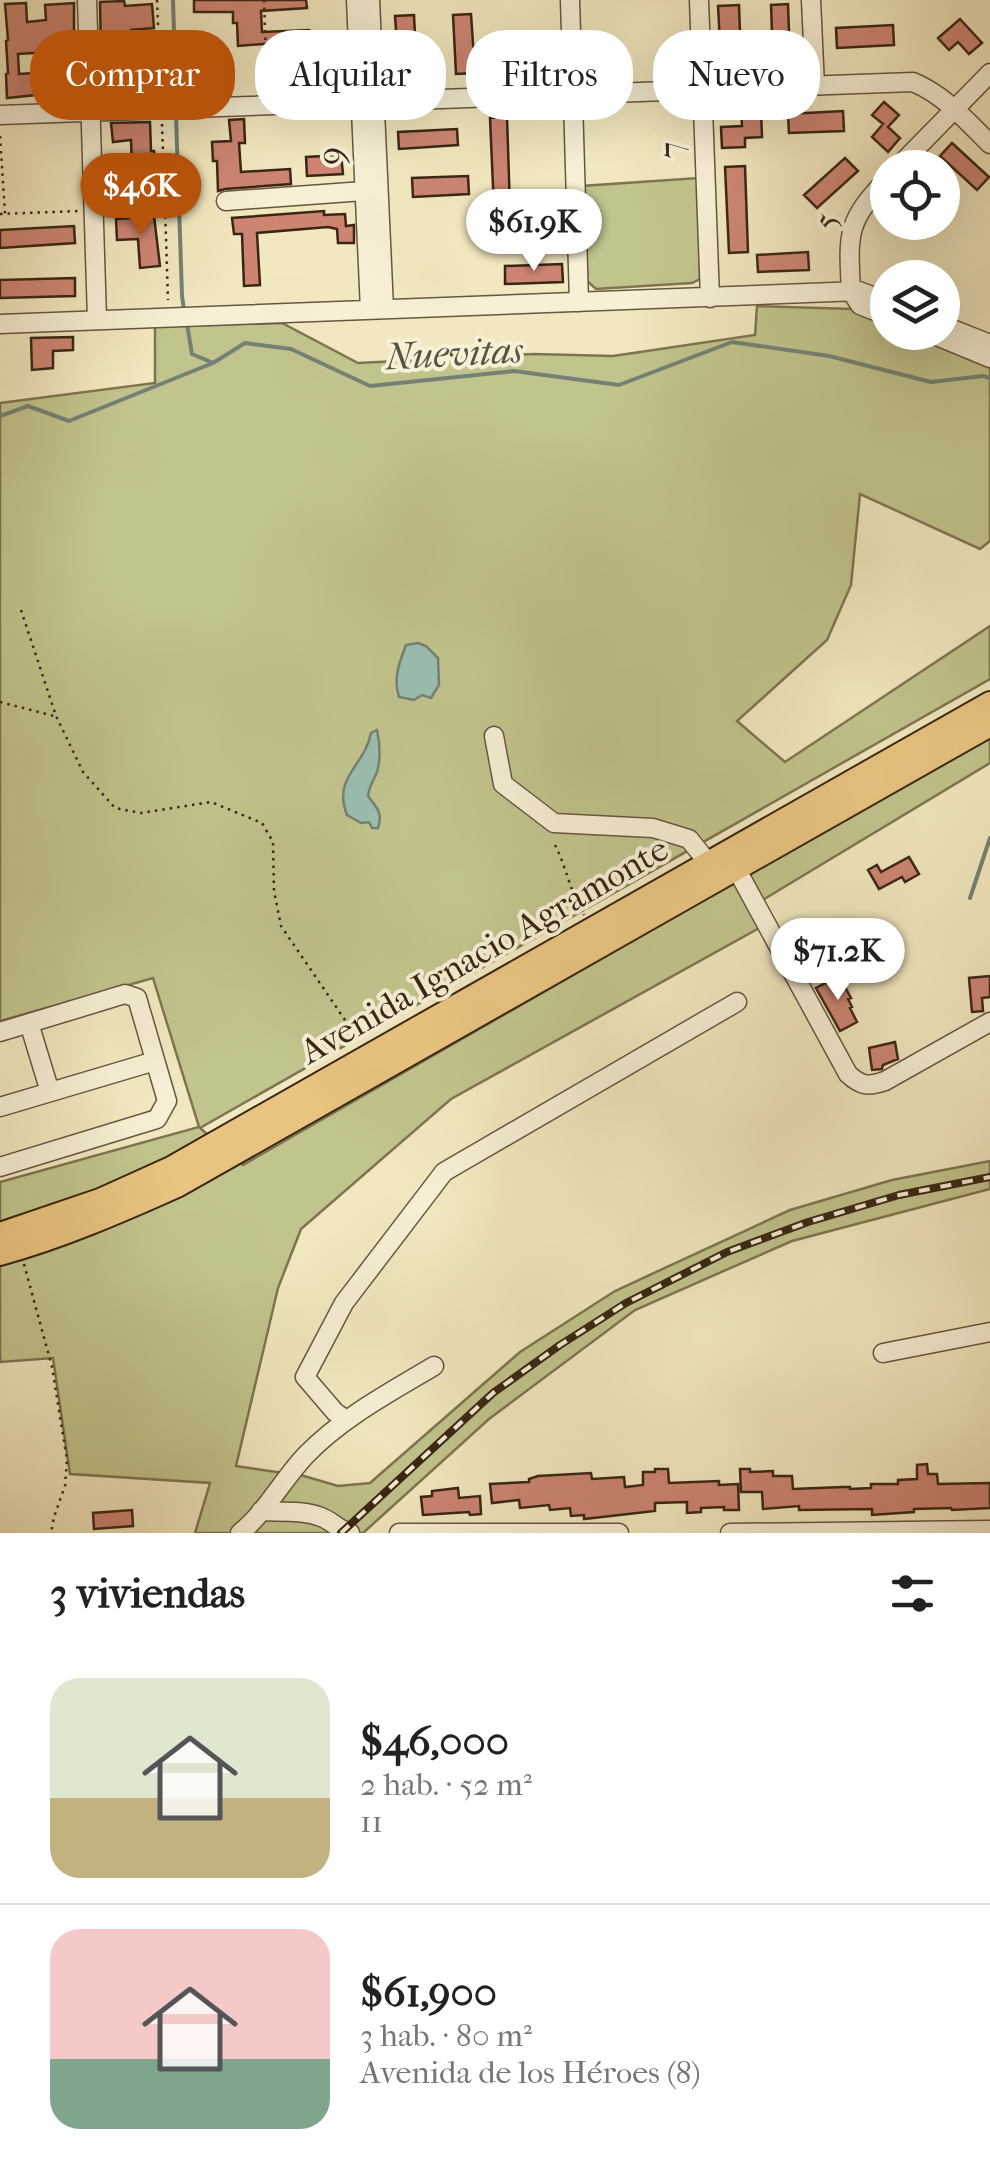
<!DOCTYPE html>
<html lang="es">
<meta charset="utf-8">
<style>
:root{--surface:#fff;--page:#f6f6f6;--text:#222;--muted:#767676;--line:#e0e0e0;--accent:#b45309}
body{margin:0;font-family:"IM FELL French Canon",serif;background:var(--page);color:var(--text);height:100vh;display:flex;flex-direction:column;font-size:38px;white-space:nowrap}
*{box-sizing:border-box;margin:0}
p{font-size:32px;color:var(--muted)}
.icon{flex:none;width:55px;height:55px;fill:none;stroke:currentColor;stroke-width:2;stroke-linecap:round;stroke-linejoin:round}
.map{position:relative;height:1533px;overflow:hidden}
.sheet{display:flex;flex-direction:column;background:var(--surface);flex:1}
.sheet>*{flex:none}
.banner{position:absolute;left:30px;top:30px;width:930px;height:90px;display:flex;gap:20px}
.buttons{position:absolute;left:870px;top:150px;display:grid;gap:20px}
.buttons a{display:grid;place-items:center;width:90px;height:90px;border-radius:50%;background:var(--surface);box-shadow:0 10px 40px #0002;font-size:50px}
.price{position:absolute;translate:-50% -85px;padding:0 22px;border-radius:35px;background:#fff;color:#222;font-size:32px;line-height:65px;filter:drop-shadow(0 2px 5px #0008)}
.price::after{content:'';position:absolute;left:50%;top:60px;width:30px;height:22px;margin-left:-15px;background:inherit;clip-path:polygon(0 0,100% 0,50% 100%)}
.price.on{background:var(--accent);color:#fff}
ul{padding:0;list-style:none}
li{display:flex;align-items:center;gap:30px;height:250px;padding:0 50px}
li+li{border-top:2px solid var(--line)}
li span{display:grid;place-items:center;flex:none;width:280px;height:200px;border-radius:30px;color:#555}
li>.icon{margin-inline-start:auto}
span .icon{width:120px;height:120px;fill:#fffc;stroke-width:1}
li b{font-size:42px}
h2{display:flex;justify-content:space-between;align-items:center;height:120px;padding:0 50px;font-size:42px}
.chip{padding:0 35px;border-radius:40px;background:var(--surface);box-shadow:0 10px 40px #0002;font-size:35px;line-height:90px}
.chip.on{background:var(--accent);color:#fff}
.map>svg:first-child{display:block}
.green{fill:#c2c48d;stroke:#7e7550;stroke-width:2.5}
.water{fill:#9bc0b3;stroke:#748273;stroke-width:2.5}
.lines{fill:none;stroke-linecap:round;stroke-linejoin:round}
.stream{stroke:#748273;stroke-width:4}
.building{fill:#cd8572;stroke:#3a2614;stroke-width:2.5;fill-rule:evenodd}
.minor-casing{stroke:#68563f;stroke-width:21}
.major-casing{stroke:#3a2614;stroke-width:26}
.path{stroke:#3a2614;stroke-width:2.5;stroke-dasharray:2.5 5;stroke-linecap:butt}
.minor{stroke:#f7f0d5;stroke-width:18}
.major{stroke:#e9c480;stroke-width:22}
.rail-casing{stroke:#3a2614;stroke-width:8}
.rail{stroke:#f7f0d5;stroke-width:4;stroke-dasharray:11;stroke-linecap:butt}
.labels{text-anchor:middle;stroke-width:8;stroke-linejoin:round;paint-order:stroke}
.street-label{font-size:35px;fill:#3a2614;stroke:#f7f0d5}
.water-label{font-size:38px;font-style:italic;fill:#575444;stroke:#f7f0d5}
</style>
<div class="map">
<svg width="990" height="1533" viewBox="0 0 990 1533">
<rect width="100%" height="100%" fill="#f2e8bf"/>
<filter id="stains"><feTurbulence type="fractalNoise" baseFrequency=".002" numOctaves="4"/><feColorMatrix values="0 0 0 0 .2 0 0 0 0 .09 0 0 0 0 .02 0 0 0 .5 -.17"/></filter>
<radialGradient id="worn" r=".72"><stop offset=".6" stop-color="#630" stop-opacity="0"/><stop offset="1" stop-color="#630" stop-opacity=".3"/></radialGradient>
<path class="green" d="M698,178l2,101 -8,4 -96,6 -10,-9 -4,-94z
M757,306l96,3 34,14 1,9 23,1 79,31v177l-10,8 -120,-55 -9,91 -24,55 -90,81 48,41 205,-136v53l-790,449 43,37 747,-430v28l-239,144 10,20 -310,172 -150,130 -23,59 -42,178 68,10 34,10 32,-3 150,-131 95,-61 175,-81 102,-30 98,-19v28l-198,52 -157,69 -146,109 -126,114h-168l15,-50 -140,-9 -17,-116 -52,4 -1,-3v-177l199,-55 -46,-149 -153,43v-618l155,-20v-57l127,-3 76,40 175,-9 80,2 142,-21z"/>
<path class="water" d="M418,643l8,3 12,12 1,27 -8,13 -9,-3 -8,5 -15,-3c-6,-18 0,-34 7,-52z
M377,730c3,14 4,28 0,42 -4,10 -8,14 -9,24 9,12 15,17 10,32h-6l-3,-6 -8,1 -14,-8c-15,-38 18,-49 24,-82z"/>
<g class="lines">
<path class="stream" d="M173,0l3,100
M176,115l6,181 2,14
M187,324l5,30 19,8
M0,416l28,-10 41,15 144,-58 32,-20 46,6 79,37 144,-15 105,14 113,-43 97,14 102,26 52,-6 7,2
M970,898l20,-60"/>
</g>
<path class="building" d="M194,0h112l1,8 -46,3 1,21 47,-2 1,11h-3l2,36 -32,3 -2,-37 -37,3 -1,-23h-4v-11h-39z
M124,1l1,5 27,-2 2,24 -23,2 4,61 -33,3v-15l19,-2 -2,-22 -18,1 -1,-54z
M26,3l1,19 19,-2 -1,-15 29,-2v88l-67,7 -1,-24 2,-1 -2,-32 2,-1 -3,-36zM49,52l1,20 -31,2 -1,-20z
M788,4l2,56 -17,1 -2,-56z
M739,5l2,55 -20,1 -3,-55z
M471,14l4,59 -19,1 -3,-59z
M414,15l3,59 -18,1 -4,-59z
M960,19l22,24 -13,11 -11,-12 -9,8 -11,-12z
M893,25l1,20 -57,3 -1,-20z
M884,102l15,13 -11,12 12,11 -12,14 -16,-15 11,-13 -11,-9z
M761,109l1,28 -17,1v9l-23,1 -1,-21 21,-1 -1,-16z
M843,111l1,20 -55,2 -1,-19z
M507,117l3,91 -16,1 -4,-91z
M244,119l1,24h-6l2,29 49,-3 1,15 -66,5 -7,2 -1,-30h-4l-1,-19 19,-1 -2,-21z
M150,122l1,29h3l1,14 -20,2 1,15 -18,1v-15l14,-1 -1,-27 -18,2 -2,-19z
M457,129l1,16 -59,4 -1,-17z
M952,143l37,34 -12,13 -37,-34z
M341,155l2,19 -36,2 -1,-19z
M845,158l13,13 -41,37 -13,-13z
M745,166l3,86 -19,1 -4,-86z
M468,176l1,18 -56,3 -1,-19z
M324,211v4l21,-1 1,12 8,-1v18h-16l-1,-14 -9,-2 -71,6 3,52 -16,1 -2,-52h-8l-2,-16z
M154,216l6,50 -20,2 -2,-29 -21,1 -1,-21z
M564,217v18l-61,2 -1,-18z
M74,226l1,17 -75,5v-18z
M808,252l1,18 -51,2 -1,-17z
M562,264l1,18 -58,2v-18z
M75,278v18l-75,2v-18z
M73,337v13l-20,1v17l-21,2 -1,-32z
M909,857l10,17 -14,8 -3,-5 -23,12 -11,-19 9,-5 4,7z
M839,976l12,22 -3,1 4,8 -2,1 7,14 -17,9 -24,-43z
M990,976v21l-8,1 1,13 -11,1 -3,-34z
M895,1042l3,17 -15,6 -1,4 -10,1 -3,-22z
M927,1464l1,10h9l1,10 52,-1v25l-38,2 -1,-2 -37,1v3l-42,3v-6l-73,1v-4l-36,3 -1,-17h-21l-1,-23h10v3l23,-1v5h19l1,13 50,-2h7v2l21,-1v-4h27v-4l19,-1v-14z
M655,1469h13l1,14 50,-2v4l19,-1 1,26h-15v-3l-23,1v4l-14,1v-11l-32,1v8l-71,8v-4l-13,1 -1,-8 -20,2 -1,-5 -29,3 -1,-8 -27,3 -2,-19 39,-2v-3l9,-3 53,-3 1,6 32,-2 1,10 18,-2v-13h12z
M458,1488l1,10 21,-2 1,18 -11,1 -1,-3 -46,3 -2,-18 11,-1v-5z
M132,1510l1,16 -39,3 -1,-16z"/>
<g class="lines">
<defs>
<path id="minor" d="M87,0l10,319
M356,0l14,310
M370,0l14,309
M570,0l9,302
M699,0l11,298
M811,0l4,86
M0,115l913,-33c31,13 53,38 77,62
M897,168l93,-95
M226,201l138,-10
M851,291c-3,-58 -5,-69 37,-113
M851,291l9,14 28,11
M0,324l859,-33 29,11
M942,325l48,19
M927,332l63,26
M494,736l9,48 51,39 99,5 36,11 25,31
M737,870l111,204c13,12 20,13 37,7l105,-59
M29,1023l21,69
M0,1032l125,-38 12,4 30,103 -10,18 -157,48
M0,1107l155,-46
M883,1353l107,-21
M345,1419l-10,-7 -30,-35 39,-74 100,-131 293,-170
M261,1511c19,1 42,-1 60,6 11,4 18,13 29,16
M240,1533c26,-21 43,-54 66,-78 37,-38 83,-62 128,-89
M399,1533h220
M730,1533l260,-3"/>
<path id="major" d="M0,1234l100,-34 71,-32 819,-465
M0,1254c61,-17 119,-42 177,-68l813,-461"/>
</defs>
<use href="#minor" class="minor-casing"/>
<use href="#major" class="major-casing"/>
<path class="path" d="M157,0l4,96
M264,0l3,88
M162,124l3,82
M0,136l5,78
M107,210l58,-3 3,93
M0,214l79,-3
M21,610l35,106 27,56 32,36 26,5 70,-11 51,21 11,19 1,49 7,35 79,116
M0,702l54,14
M555,845c12,23 15,48 29,70
M24,1264l28,103 15,93 -2,26 -11,31 -3,16"/>
<use href="#minor" class="minor"/>
<use href="#major" class="major"/>
<defs>
<path id="rail" d="M341,1533l152,-140 67,-48 66,-42 101,-51 81,-30 91,-27 91,-18"/>
</defs>
<use href="#rail" class="rail-casing"/>
<use href="#rail" class="rail"/>
</g>
<g class="labels">
<g class="street-label">
<text transform="translate(671 150) rotate(-92)" y="12">7</text>
<text transform="translate(330 156) rotate(-93)" y="12">9</text>
<text transform="translate(825 221) rotate(-74)" y="12">5</text>
<text transform="translate(484 950) rotate(-30)" y="12">Avenida Ignacio Agramonte</text>
</g>
<g class="water-label">
<text transform="translate(454 353) rotate(-3)" y="13">Nuevitas</text>
</g>
</g>
<rect width="100%" height="100%" filter="url(#stains)"/>
<rect width="100%" height="100%" fill="url(#worn)"/>
</svg>
<div class="buttons">
<a><svg class="icon" aria-label="locate" viewBox="0 0 24 24"><circle cx="12" cy="12" r="6"/><path d="M12 2v4M12 18v4M2 12h4M18 12h4"/></svg></a>
<a><svg class="icon" aria-label="layers" viewBox="0 0 24 24"><path d="M12 4l9 5-9 5-9-5zM3 14l9 5 9-5"/></svg></a>
</div>
<b class="price on" style="left:141px;top:238px">$46K</b>
<b class="price" style="left:534px;top:274px">$61.9K</b>
<b class="price" style="left:838px;top:1003px">$71.2K</b>
<div class="banner">
<a class="chip on">Comprar</a>
<a class="chip">Alquilar</a>
<a class="chip">Filtros</a>
<a class="chip">Nuevo</a>
</div>
</div>
<section class="sheet">
<h2>3 viviendas<svg class="icon" aria-label="filters" viewBox="0 0 24 24"><path d="M4 7h16M4 17h16"/><circle cx="9" cy="7" r="2"/><circle cx="15" cy="17" r="2"/></svg></h2>
<ul>
<li><span style="background:linear-gradient(#dfe7d0 60%,#c2b280 0)"><svg class="icon" aria-label="home" viewBox="0 0 24 24"><path d="M3 11l9-7 9 7M6 9v11h12V9"/></svg></span><div><b>$46,000</b><p>2 hab. · 52 m²</p><p>11</p></div></li>
<li><span style="background:linear-gradient(#f6c9c9 65%,#7fa58c 0)"><svg class="icon" aria-label="home" viewBox="0 0 24 24"><path d="M3 11l9-7 9 7M6 9v11h12V9"/></svg></span><div><b>$61,900</b><p>3 hab. · 80 m²</p><p>Avenida de los Héroes (8)</p></div></li>
</ul>
</section>
